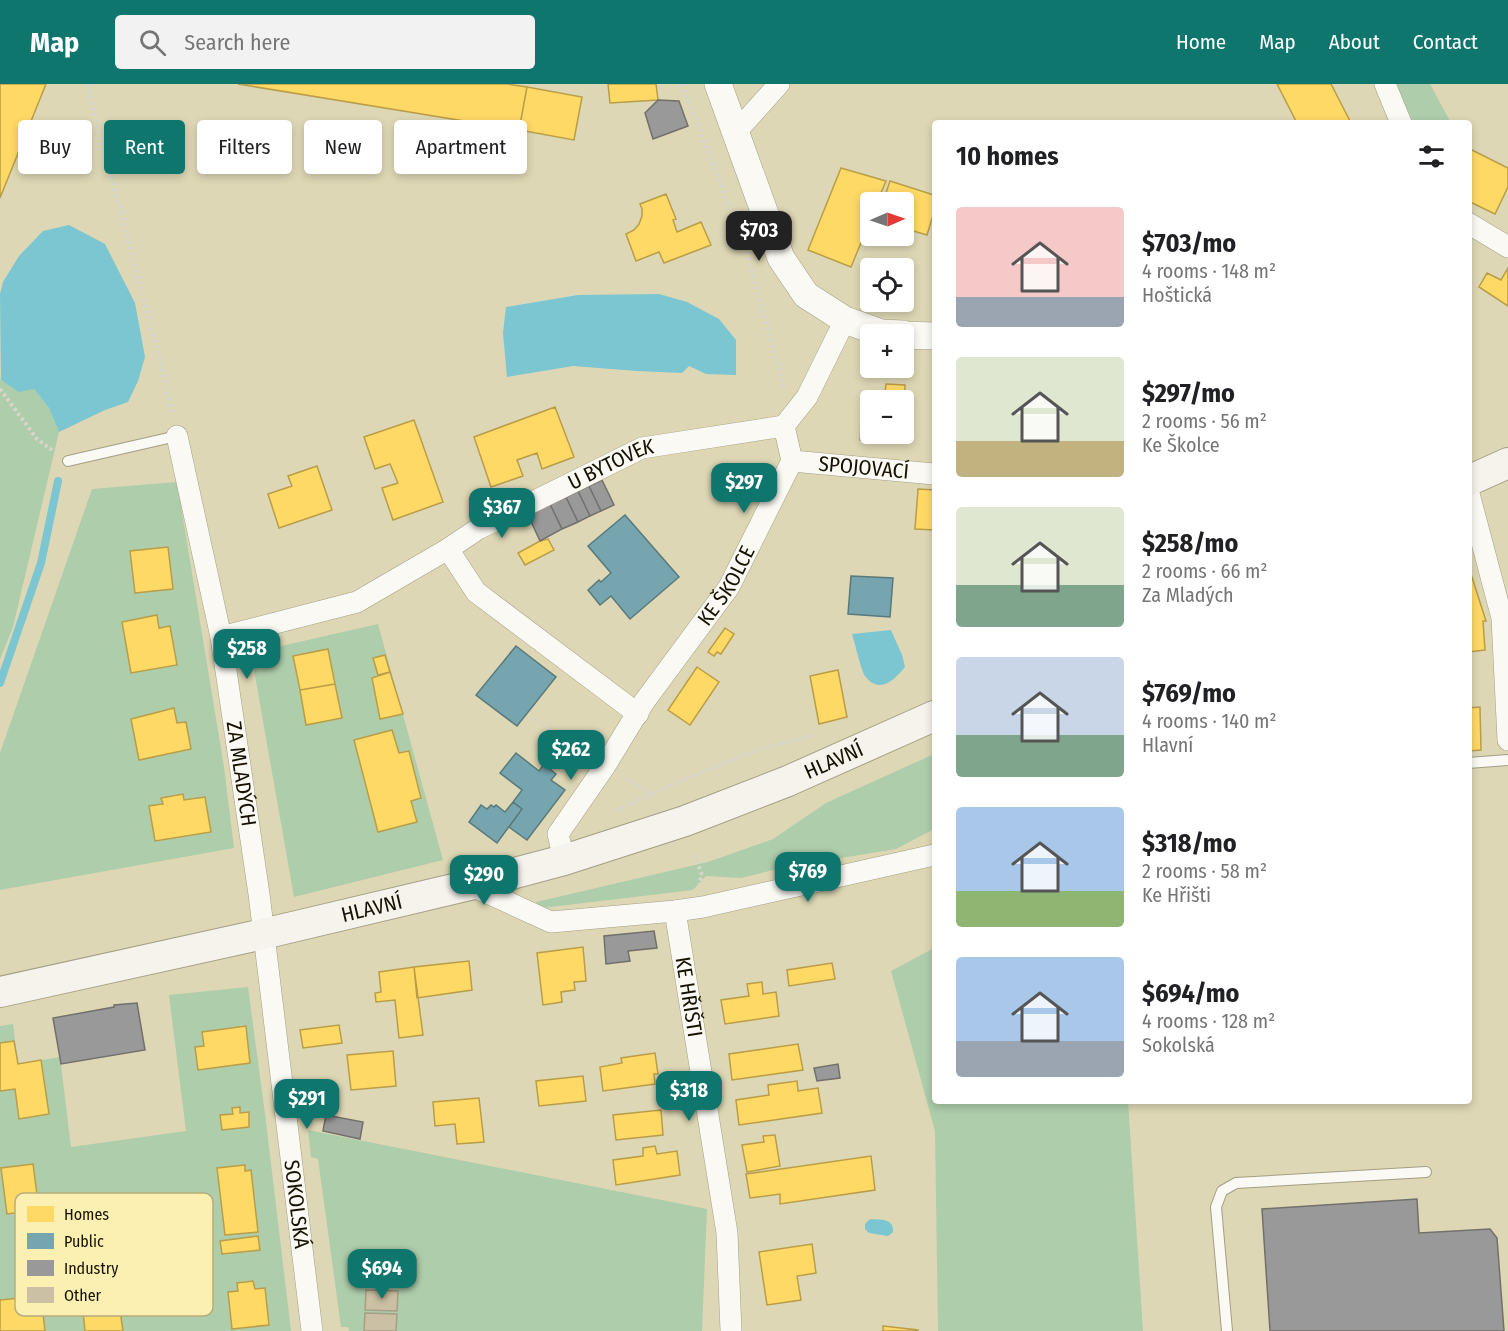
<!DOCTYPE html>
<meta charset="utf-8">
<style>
:root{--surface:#fff;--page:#f2f2f2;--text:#202124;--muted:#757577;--accent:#0f766e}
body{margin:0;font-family:"Fira Sans Condensed",sans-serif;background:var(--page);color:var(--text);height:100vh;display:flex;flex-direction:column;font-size:22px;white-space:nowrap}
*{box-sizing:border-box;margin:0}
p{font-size:20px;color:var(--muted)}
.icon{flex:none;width:33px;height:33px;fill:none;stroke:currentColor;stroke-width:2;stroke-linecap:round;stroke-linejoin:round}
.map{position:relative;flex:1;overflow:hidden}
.details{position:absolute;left:932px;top:36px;width:540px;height:984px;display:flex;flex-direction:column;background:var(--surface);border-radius:6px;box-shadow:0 3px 9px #0003}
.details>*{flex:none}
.guide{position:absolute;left:18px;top:36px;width:570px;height:54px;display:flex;gap:12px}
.needle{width:39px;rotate:88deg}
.fabs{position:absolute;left:860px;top:108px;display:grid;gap:12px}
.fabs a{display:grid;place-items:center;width:54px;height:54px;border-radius:6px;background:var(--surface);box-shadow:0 3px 9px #0003;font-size:30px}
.price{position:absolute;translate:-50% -51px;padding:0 14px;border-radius:12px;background:var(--accent);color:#fff;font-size:20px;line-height:39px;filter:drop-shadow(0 2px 3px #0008)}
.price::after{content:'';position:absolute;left:50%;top:36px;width:18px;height:14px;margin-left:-9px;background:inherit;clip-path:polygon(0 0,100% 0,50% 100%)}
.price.on{background:#222;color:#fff}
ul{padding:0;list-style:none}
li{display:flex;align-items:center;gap:18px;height:150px;padding:0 24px}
li span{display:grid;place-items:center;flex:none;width:168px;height:120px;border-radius:6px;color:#555}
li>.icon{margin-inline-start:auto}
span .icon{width:72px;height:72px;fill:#fffc;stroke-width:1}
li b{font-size:26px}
h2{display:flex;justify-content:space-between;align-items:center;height:72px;padding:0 24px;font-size:26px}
.pill{padding:0 21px;border-radius:6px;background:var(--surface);box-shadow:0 3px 9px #0003;font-size:21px;line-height:54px}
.pill.on{background:var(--accent);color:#fff}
header{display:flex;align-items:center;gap:36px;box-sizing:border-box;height:84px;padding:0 30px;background:var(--accent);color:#fff}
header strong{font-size:28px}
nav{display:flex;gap:33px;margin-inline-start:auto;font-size:21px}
.search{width:420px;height:54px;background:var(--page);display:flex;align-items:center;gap:15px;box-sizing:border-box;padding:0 21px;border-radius:6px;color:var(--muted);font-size:22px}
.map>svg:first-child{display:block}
.green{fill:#aecdab}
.water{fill:#7bc6d1}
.homes{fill:#ffd966;stroke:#b99d47;stroke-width:1.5}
.public{fill:#76a5af;stroke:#59797a;stroke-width:1.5}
.industry{fill:#999;stroke:#72706b;stroke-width:1.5}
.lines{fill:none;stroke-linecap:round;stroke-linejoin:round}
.stream{stroke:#7bc6d1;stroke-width:8}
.building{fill:#cbc0a3;stroke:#a79f85;stroke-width:1.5}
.service-casing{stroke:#a39e84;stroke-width:12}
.minor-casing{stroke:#a39e84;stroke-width:22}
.tertiary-casing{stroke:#a39e84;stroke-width:28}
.secondary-casing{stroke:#a39e84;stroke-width:32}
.path{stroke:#d8d5ca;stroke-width:4;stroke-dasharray:3 3;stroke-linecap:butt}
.service{stroke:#faf9f4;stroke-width:10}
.minor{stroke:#faf9f4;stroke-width:21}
.tertiary{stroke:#faf9f4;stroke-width:27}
.secondary{stroke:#f6f3ed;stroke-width:30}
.labels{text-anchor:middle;stroke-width:6;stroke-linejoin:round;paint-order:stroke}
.street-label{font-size:21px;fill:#161100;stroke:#fbf0b1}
.key{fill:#fbf0b1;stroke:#b6ad7c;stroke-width:1.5}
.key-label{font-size:16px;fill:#161100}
</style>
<header>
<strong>Map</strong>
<div class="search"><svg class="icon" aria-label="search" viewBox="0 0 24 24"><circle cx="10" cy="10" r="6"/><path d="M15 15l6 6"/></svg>Search here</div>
<nav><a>Home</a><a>Map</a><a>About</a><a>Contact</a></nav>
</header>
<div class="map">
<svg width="1508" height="1247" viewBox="0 0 1508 1247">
<rect width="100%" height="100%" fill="#ddd7b5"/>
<path class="green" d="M1396,0h34l21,39h-17l-22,-3z
M0,293l1,4 33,8 15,19 10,24 -46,195 -13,32z
M177,398l47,285 10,81 -234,42v-137l92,-264z
M378,540l65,236 -149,37 -43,-244z
M934,670v75l-38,20 -110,18 -45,11 -35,-2 -13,14 -151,18 -6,-6 172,-40 65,-23 53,-36z
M934,864v153h194l15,230h-205l-3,-200 -44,-160z
M248,903l18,135 25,209h-291v-305l13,-2 5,40 42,-7 11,90 115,-16 -17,-136z
M308,1046l399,79 -5,122h-353l-1,-4h-7l-23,-168 -7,-2z"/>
<path class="water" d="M69,141l36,19 30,59 10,54 -7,24 -10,21 -23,8 -46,22 -10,-24 -15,-19 -15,3 -18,-12 -1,-86 3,-12 16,-26 24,-25z
M659,210l28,8 32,17 17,21v35l-30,-1 -17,-8 -7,7 -45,-2 -64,-5 -66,11 -4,-44 3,-26 72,-12z
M891,546l11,25 3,12c-11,13 -25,28 -40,9 -4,-6 -10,-33 -13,-42z
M870,1135c11,1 24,-1 23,13l-5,4 -19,-3 -4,-4v-5z"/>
<path class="homes" d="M0,0h46l-46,114z
M238,0h269l20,3 -8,43z
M608,0h48l2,16 -48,3z
M1277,0h54l20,39h-54z
M527,3l55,10 -8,43 -55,-10z
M1468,64l40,20v19l-13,27 -27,-13z
M841,84l45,13 -9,21h-7v19l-19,46 -43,-17z
M890,97l44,14v17l-7,23 -24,-7v-26h-20z
M666,110l10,25 -3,1 4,12 24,-10 10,23 -47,18 -5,-11 -23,9 -10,-27 8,-4 5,-6 3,-8v-7l-2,-5z
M1508,184v38l-29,-19 8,-14 14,7z
M886,300l19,1 -1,24 -1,-9h-19z
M863,315l14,1h-7v34h27v8l-37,-2z
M555,323l19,50 -32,12 -5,-16 -20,7 6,16 -32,11 -17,-50z
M414,336l29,82 -50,18 -11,-32 16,-5 -8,-19 -15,5 -11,-32z
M317,382l15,44 -53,18 -11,-34 24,-8 -4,-10z
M918,405l16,1v40l-19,-1z
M548,455l6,11 -29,15 -7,-12 22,-12z
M168,463l5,42 -38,4 -5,-42z
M1469,484l17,53h-3l2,29 -17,2z
M157,531l2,13 11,-2 7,39 -46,8 -9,-51z
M725,544l9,6 -13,20 -4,-2 -3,4 -6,-4z
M328,565l7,35 -35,6 -7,-34z
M385,571l5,17 -12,3 -5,-17z
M697,583l22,15 -29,43 -22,-15z
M838,586l9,47 -28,7 -9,-48z
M390,588l13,42 -23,5 -8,-41z
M335,600l7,34 -36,7 -6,-35z
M1480,623l1,43 -13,1v-43z
M174,624l3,15 9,-1 5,27 -52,11 -8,-41z
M392,646l7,23 10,-2 12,47 -10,3 6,21 -39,10 -24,-92z
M183,710l1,6 21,-3 6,35 -56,9 -6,-35 14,-2 -2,-6z
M583,863l3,34 -12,1 1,8 -14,2 1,10 -19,3 -6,-52z
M469,877l3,29 -55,8 -3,-31z
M832,879l3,16 -46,7 -2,-16z
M414,883l9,68 -24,3 -4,-38 -19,2 -1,-9 6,-1 -2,-20z
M762,898l1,12 13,-2 3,24 -54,8 -4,-24 28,-4 -2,-12z
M339,941l3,18 -39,5 -3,-18z
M246,942l4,37 -52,7 -3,-23 9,-1 -2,-14z
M14,957l4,23 23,-4 8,54 -30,5 -4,-30 -15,2v-48z
M798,960l5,26 -71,10 -3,-26z
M393,967l3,35 -45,4 -4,-35z
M655,969l3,21h-4l1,10 -52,7 -3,-24 22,-4 -1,-5z
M583,992l3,25 -47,5 -3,-25z
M797,997l1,10 20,-3 4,25 -83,12 -3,-25 33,-5 -1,-10z
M479,1014l5,44 -27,2 -2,-20 -20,2 -2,-24z
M240,1023v6l9,-1v15l-27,3 -2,-15 13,-1 -1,-6z
M661,1026l2,25 -47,5 -3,-25z
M775,1051l5,31 -33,6 -5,-27 22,-3 -1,-6z
M655,1062l2,8 20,-3 3,24 -64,10 -3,-25 30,-4v-8z
M871,1072l4,34 -95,14v-10l-30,4 -4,-24z
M33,1080l6,46 -32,4 -6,-46z
M245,1081v6l6,-1 7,62 -33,3 -8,-67z
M258,1152l2,14 -38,4 -2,-13z
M812,1160l4,29 -19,3 4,24 -34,5 -8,-53z
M253,1197l2,8 10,-1 4,37 -37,4 -4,-37 10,-1 -1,-8z
M41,1212l4,35h-45v-31z
M118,1213l5,34h-38l-3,-30z
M883,1242l35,4v1h-35z"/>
<path class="public" d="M625,431l54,62 -49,42 -19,-23 -11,9 -12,-15 11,-10 2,2 10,-9 -23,-27z
M851,492l42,2 -3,39 -42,-3z
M516,562l40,31 -39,49 -41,-31z
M516,669l23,18 5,-7 12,10 -5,6 14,10 -38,50 -18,-13 13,-18 -9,-7 9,-12 -22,-17z
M513,718l9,7 -25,34 -28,-21 12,-17 6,4 4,-4 3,2 2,-2 9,7z"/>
<path class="industry" d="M658,16l21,1 9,25 -35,13 -8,-26z
M602,396l12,25 -13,6 -12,-25z
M589,402l12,25 -11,5 -12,-25z
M578,407l12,25 -12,6 -12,-25z
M566,413l12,25 -16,7 -12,-25z
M550,420l12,25 -22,12 -12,-26z
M654,847l3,17 -29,3 2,10 -24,3 -2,-28z
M137,919l8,47 -84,14 -8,-46 61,-11v-2z
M838,980l2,14 -23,3 -3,-13z
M326,1031l37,7 -3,17 -37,-8z
M1417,1115l2,34 71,-4 7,9 7,93h-234l-8,-122z"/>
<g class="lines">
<path class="stream" d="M0,599l41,-120 17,-82"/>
</g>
<path class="building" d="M366,1206l32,1 -1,20 -32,-1z
M365,1229l32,1 -1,17h-32z"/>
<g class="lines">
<defs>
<path id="service" d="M68,377l109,-25
M1468,679l40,-3
M1227,1247l-11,-124 6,-16 14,-8 190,-11"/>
<g id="minor">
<path d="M1385,0l16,39"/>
<path d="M735,49l44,-49"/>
<path d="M1468,139l40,24"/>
<path id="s1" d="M177,352l44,201 38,257 53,437"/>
<path id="s2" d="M792,377l142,13"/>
<path d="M1468,406l34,128 6,122"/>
<path d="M448,465l28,43 162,122"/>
<path id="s3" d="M221,553l136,-35 91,-53 30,-20 164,-81 142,-22"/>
<path id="s4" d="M564,776l-6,-26 47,-68 39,-64 85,-115 63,-126 -8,-35 23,-29 38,-77"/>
<path d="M470,801l81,37 124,-11 28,-4 231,-52"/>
<path id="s5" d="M675,827l52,322 4,98"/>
</g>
<path id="tertiary" d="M718,0l63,174 25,37 39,25 36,13 22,1
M903,251l31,1"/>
<g id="secondary">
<path d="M1468,397l40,-18"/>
<path id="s6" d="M0,908l263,-58 207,-49 94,-25 121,-39 103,-40 146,-65"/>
</g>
</defs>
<use href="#service" class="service-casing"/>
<use href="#minor" class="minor-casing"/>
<use href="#tertiary" class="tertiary-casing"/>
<use href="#secondary" class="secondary-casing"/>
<path class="path" d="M90,0l-1,10 71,266 12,55
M682,0l64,166 38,137
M0,305l37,50 15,11
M533,634l53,36
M626,695l26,15 21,-10 87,-35 53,-13
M615,727l37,-16
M695,771l7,20 -3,9"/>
<use href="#service" class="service"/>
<use href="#minor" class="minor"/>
<use href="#tertiary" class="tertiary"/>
<use href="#secondary" class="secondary"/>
</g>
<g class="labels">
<g class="street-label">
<text dy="7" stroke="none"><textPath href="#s3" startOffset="430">U BYTOVEK</textPath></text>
<text dy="7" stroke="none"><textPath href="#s2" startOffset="72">SPOJOVACÍ</textPath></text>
<text dy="7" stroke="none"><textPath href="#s4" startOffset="327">KE ŠKOLCE</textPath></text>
<text dy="7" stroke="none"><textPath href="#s6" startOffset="867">HLAVNÍ</textPath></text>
<text dy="7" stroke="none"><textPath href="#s1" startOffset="344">ZA MLADÝCH</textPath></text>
<text dy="7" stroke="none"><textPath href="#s6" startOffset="381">HLAVNÍ</textPath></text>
<text dy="7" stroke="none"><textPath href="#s5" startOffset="87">KE HŘIŠTI</textPath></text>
<text dy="7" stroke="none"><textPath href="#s1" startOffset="778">SOKOLSKÁ</textPath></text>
</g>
</g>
<rect x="15" y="1109" width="198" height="123" rx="9" class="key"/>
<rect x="27" y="1122" width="27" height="16" fill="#ffd966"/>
<rect x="27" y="1149" width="27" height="16" fill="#76a5af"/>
<rect x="27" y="1176" width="27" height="16" fill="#999"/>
<rect x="27" y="1203" width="27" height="16" fill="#cbc0a3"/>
<g class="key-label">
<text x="64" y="1136">Homes</text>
<text x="64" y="1163">Public</text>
<text x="64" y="1190">Industry</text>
<text x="64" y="1217">Other</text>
</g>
</svg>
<div class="fabs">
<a><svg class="needle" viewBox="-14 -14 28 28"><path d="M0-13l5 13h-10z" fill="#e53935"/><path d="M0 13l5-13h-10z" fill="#757577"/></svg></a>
<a><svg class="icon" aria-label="locate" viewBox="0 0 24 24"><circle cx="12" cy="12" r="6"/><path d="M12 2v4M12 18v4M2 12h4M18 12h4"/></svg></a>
<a>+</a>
<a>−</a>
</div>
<b class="price on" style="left:759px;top:178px">$703</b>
<b class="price" style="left:744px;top:430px">$297</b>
<b class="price" style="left:502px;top:455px">$367</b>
<b class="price" style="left:247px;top:596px">$258</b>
<b class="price" style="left:571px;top:697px">$262</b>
<b class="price" style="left:808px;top:819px">$769</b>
<b class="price" style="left:484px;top:822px">$290</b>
<b class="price" style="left:689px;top:1038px">$318</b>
<b class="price" style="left:307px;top:1046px">$291</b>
<b class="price" style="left:382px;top:1216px">$694</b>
<div class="guide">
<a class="pill">Buy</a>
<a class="pill on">Rent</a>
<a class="pill">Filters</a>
<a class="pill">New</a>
<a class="pill">Apartment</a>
</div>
<section class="details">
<h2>10 homes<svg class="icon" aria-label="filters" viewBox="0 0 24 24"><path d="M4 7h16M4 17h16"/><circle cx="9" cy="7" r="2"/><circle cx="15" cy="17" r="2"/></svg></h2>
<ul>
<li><span style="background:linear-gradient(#f6c9c9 75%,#9aa5b1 0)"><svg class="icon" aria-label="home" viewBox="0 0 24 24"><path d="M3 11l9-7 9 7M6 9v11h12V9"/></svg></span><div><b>$703/mo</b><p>4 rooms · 148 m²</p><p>Hoštická</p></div></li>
<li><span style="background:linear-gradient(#dfe7d0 70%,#c2b280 0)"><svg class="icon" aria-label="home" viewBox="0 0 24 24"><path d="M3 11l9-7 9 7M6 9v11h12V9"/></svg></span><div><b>$297/mo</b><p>2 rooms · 56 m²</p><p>Ke Školce</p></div></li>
<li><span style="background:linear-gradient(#dfe7d0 65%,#7fa58c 0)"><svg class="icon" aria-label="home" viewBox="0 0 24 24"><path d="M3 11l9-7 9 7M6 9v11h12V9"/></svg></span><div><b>$258/mo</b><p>2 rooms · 66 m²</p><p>Za Mladých</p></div></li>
<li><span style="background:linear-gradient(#c9d6e8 65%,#7fa58c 0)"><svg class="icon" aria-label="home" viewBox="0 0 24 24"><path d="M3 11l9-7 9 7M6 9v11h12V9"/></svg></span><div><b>$769/mo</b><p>4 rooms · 140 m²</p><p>Hlavní</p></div></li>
<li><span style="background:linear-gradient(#a9c7e8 70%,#8fb573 0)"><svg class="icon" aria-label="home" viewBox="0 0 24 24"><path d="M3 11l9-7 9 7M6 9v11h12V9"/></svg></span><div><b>$318/mo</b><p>2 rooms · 58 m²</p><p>Ke Hřišti</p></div></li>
<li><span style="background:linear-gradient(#a9c7e8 70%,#9aa5b1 0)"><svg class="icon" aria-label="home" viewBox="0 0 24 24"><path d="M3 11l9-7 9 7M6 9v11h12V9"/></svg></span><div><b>$694/mo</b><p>4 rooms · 128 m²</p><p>Sokolská</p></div></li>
</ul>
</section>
</div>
